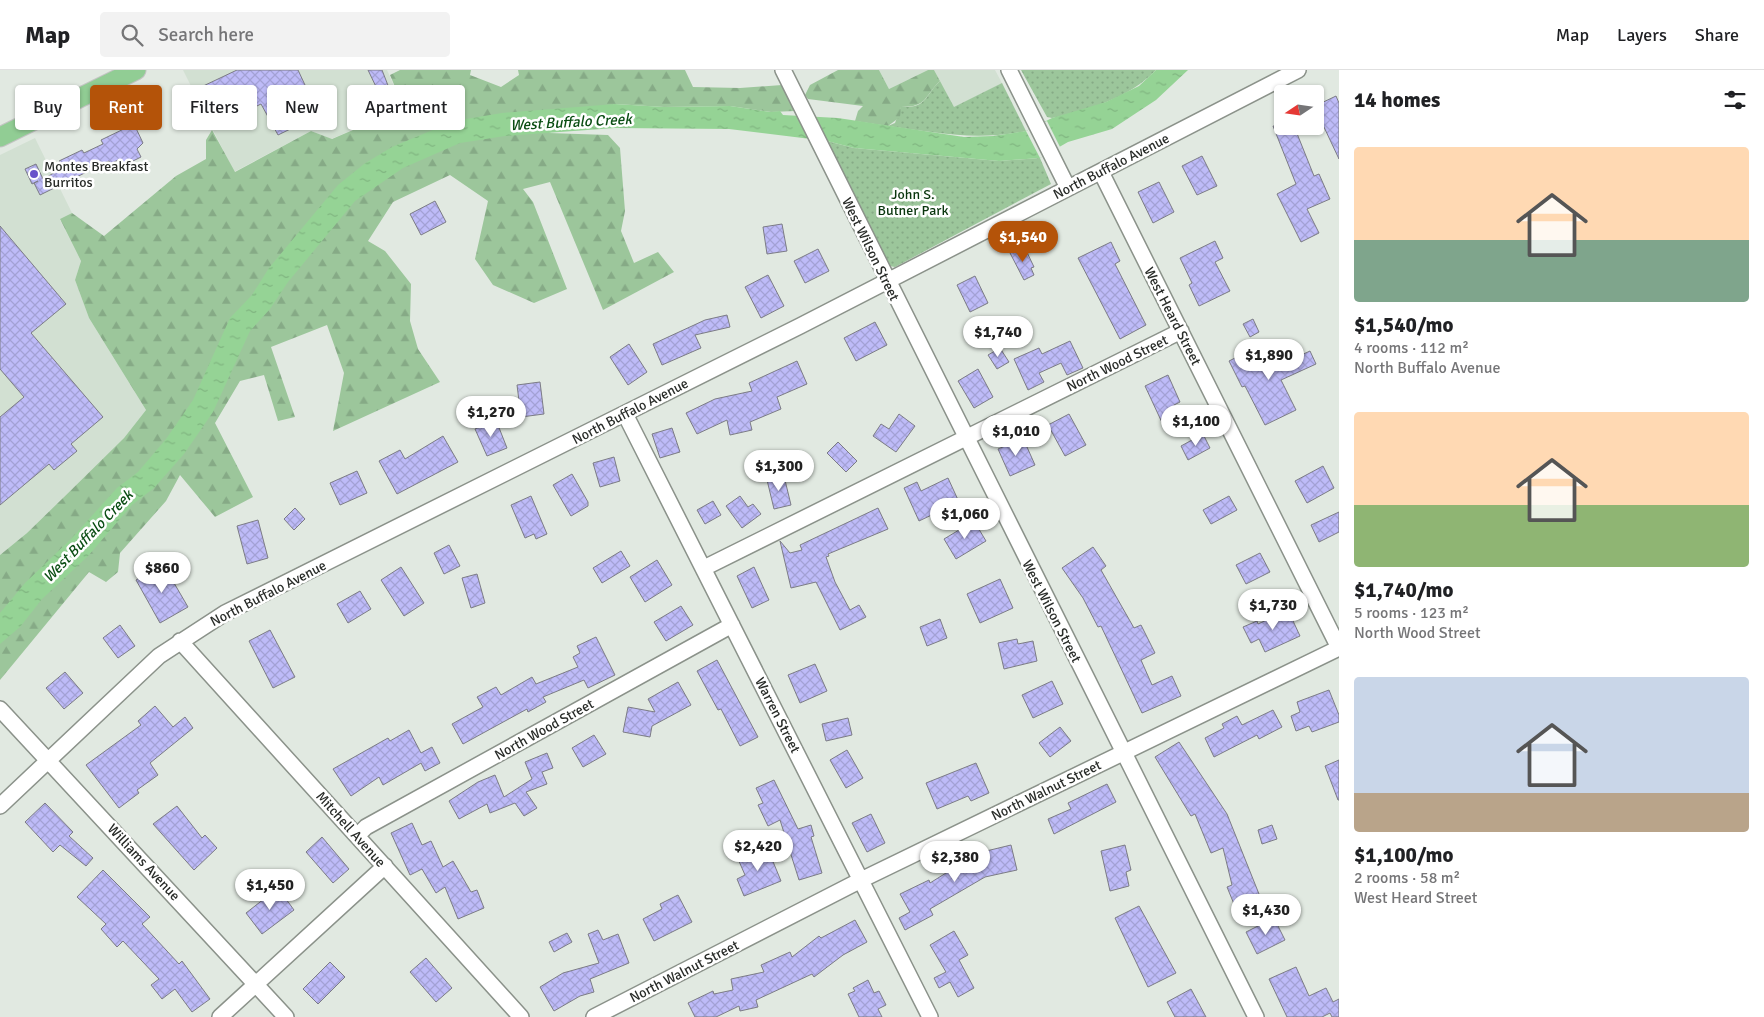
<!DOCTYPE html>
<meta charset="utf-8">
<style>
:root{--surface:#fff;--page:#f2f2f2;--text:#202124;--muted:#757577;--line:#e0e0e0;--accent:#b45309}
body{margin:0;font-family:Signika,sans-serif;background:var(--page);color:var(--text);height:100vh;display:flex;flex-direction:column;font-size:19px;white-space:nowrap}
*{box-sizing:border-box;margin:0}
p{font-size:16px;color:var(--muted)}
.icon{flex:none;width:28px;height:28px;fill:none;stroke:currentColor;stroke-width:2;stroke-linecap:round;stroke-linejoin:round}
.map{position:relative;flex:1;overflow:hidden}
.drawer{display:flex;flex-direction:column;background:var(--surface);width:425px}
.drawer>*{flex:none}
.top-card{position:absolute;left:15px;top:15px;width:475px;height:45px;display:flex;gap:10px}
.needle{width:32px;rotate:257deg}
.tools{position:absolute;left:1274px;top:15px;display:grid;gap:10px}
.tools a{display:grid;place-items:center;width:50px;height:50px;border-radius:5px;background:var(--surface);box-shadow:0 1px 4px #0004;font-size:25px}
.price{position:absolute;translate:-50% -42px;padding:0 11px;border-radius:18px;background:#fff;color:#222;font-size:16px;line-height:32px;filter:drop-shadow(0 1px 2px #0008)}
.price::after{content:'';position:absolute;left:50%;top:30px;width:15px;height:11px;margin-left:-8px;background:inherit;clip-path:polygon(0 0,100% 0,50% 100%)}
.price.on{background:var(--accent);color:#fff}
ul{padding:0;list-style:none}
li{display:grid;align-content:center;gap:10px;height:265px;padding:0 15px}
li span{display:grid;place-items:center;height:155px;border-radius:5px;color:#555}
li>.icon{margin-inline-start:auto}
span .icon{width:90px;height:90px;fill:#fffc;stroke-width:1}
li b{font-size:21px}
h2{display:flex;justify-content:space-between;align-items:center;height:60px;padding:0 15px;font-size:21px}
.chip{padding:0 18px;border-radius:5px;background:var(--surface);box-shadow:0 1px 4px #0004;font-size:18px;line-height:45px}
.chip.on{background:var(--accent);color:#fff}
header{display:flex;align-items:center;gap:30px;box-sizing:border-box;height:70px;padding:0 25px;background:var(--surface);border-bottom:1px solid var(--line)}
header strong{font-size:24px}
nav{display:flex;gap:28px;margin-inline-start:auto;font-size:18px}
.search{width:350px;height:45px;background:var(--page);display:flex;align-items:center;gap:12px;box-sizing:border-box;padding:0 18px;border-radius:5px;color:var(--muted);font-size:19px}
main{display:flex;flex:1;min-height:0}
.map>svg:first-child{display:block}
.built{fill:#d2e0d2}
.grass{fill:url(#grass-dots)}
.forest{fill:url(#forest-firs)}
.water{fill:url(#water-ripples)}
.pier{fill:#e1e9e1}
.building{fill:url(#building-cross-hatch);stroke:#7c7c85}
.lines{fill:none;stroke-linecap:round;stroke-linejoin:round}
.minor-casing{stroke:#8b928a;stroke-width:18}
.major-casing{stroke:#c3c4c3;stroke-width:21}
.minor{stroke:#fff;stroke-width:15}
.major{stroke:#91cd94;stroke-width:19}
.poi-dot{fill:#6851ca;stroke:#fff;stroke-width:2}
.labels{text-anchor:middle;stroke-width:5;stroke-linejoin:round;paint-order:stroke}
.poi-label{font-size:14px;fill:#292c29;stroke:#fff;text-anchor:start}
.street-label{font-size:14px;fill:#292c29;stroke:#fff}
.park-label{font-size:14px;fill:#0a360e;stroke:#fff}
.water-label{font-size:15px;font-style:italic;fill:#0a4d13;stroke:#fff}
</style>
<header>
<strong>Map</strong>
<div class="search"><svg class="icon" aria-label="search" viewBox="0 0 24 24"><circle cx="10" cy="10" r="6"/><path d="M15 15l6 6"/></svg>Search here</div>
<nav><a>Map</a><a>Layers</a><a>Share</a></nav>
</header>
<main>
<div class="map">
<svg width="1339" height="947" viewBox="0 0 1339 947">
<defs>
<pattern id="grass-dots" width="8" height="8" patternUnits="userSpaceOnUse" patternTransform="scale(1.25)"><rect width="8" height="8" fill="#9cc69b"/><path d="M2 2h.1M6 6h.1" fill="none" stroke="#86aa86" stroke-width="1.8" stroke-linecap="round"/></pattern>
<pattern id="forest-firs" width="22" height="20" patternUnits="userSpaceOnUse" patternTransform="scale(1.25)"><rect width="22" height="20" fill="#9cc69b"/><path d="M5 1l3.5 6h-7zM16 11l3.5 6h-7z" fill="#86aa86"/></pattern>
<pattern id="water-ripples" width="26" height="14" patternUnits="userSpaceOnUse" patternTransform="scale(1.25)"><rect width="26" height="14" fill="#95d395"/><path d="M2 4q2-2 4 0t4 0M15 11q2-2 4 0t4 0" fill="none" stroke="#80b580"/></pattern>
<pattern id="building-cross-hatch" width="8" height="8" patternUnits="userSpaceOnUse" patternTransform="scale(1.25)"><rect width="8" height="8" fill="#bebbf8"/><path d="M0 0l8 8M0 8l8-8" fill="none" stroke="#a3a1d5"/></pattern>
</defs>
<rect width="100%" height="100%" fill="#e1e9e1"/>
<path class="built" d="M183,0h204l17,38 -73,31 -20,-8 -77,41z
M879,0h49l-39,19z
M934,0h61l7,13 -48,25z
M35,68l37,75 -12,7 21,41 -6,19 14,38 57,92 -22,28 -60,59 -37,36 -27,22v-400z"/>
<path class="grass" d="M1021,0h135c-27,28 -67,40 -104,48l-5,-1z
M940,11l14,26 48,-24 24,48c-50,10 -88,2 -138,-5l7,-3 6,-16c27,1 23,-11 39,-26z
M827,71l27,7 145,13 41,-3 11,26 -156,83 -6,-1z"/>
<path class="forest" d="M400,0h71l-1,5 31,12 18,-12 -1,-5h167l8,17 47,1 42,-3 13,26 -24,1 -41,-6 -66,1 -49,-3 -66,29 59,2 12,13 5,63 -4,20 13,32 24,-11 16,20 -71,38 -53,-128 -27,7 10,13 34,87 -33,14 -41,-18 -18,-26 13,-58 -38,-26 -57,27 -25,39 17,10 26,33 -1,37 8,28 22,33 -107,49 11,-58 -17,-48 -56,22 24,70 -17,4 -14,-46 -24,6 -25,42 38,74 -38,20 -35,-42 -14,26 -46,52 -2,19 -12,10 -17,-10 -89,108v-125l27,-22 37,-36 60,-59 22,-28 -57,-92 -14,-38 6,-19 -21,-42 12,-6 32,23 72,-60 30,-17v-19l6,-10 23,42 76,-41 21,8 72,-31 -14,-33z
M838,0h41l10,19 39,-19h6l6,11c-16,15 -12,26 -39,26l-1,10 -12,9 -33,-5 3,-10 5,-5 -55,-7 -3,-4 5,-10z"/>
<path class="water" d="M1156,0h32l-32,30 -44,29 -44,13 -28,16 -41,3 -145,-13 -27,-7 -98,-12 -114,-1 -110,8 -45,7 -57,25 -48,33 -67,81 -18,27 -20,22 -37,81 -29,42 -30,34 -22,17 -44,51 -46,43 -22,28 -20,17v-31l25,-30 46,-44 46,-51 21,-16 28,-33 27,-39 37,-82 22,-23 17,-27 69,-83 26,-21 28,-17 62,-26 48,-8 113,-9 49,3 66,-1 41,6 9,-1 3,4 55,3 126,19 29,-1 33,-5 26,-13 54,-16 33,-16z"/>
<path class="pier" d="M1047,51l13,26 -20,11 -14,-27z"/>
<path class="building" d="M237,0h61l21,45 -41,20 -17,-31 -41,20 -21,-36z
M368,0h14l7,18 -10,5z
M1336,26l3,7v56l-24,-51v-2z
M134,54l9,19 -6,6 4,8 -20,10 -3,-7 -8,4 -1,-3 -69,34 -6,-12 4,-2 -6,3 -7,-15 11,-5 7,15 20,-11 -4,-7 23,-11 2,3 19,-9 -2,-4z
M1273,56h21l20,50 5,-2 11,25 -23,10 12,24 -18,9 -24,-48 19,-10z
M1202,86l15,30 -20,9 -15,-29z
M1159,112l15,30 -21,11 -15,-31z
M435,131l11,21 -25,13 -11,-21z
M782,154l5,27 -20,3 -4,-27z
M0,156l66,78 -35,29 72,84 -32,27 6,7 -23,19 -5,-6 -49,41v-88l24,-20 -24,-28z
M1215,171l8,17 -8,4 15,29 -31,15 -10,-21 3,-2 -12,-25z
M1111,172l9,19 -5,3 31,61 -26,14 -42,-81z
M1024,176l10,21 -3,1 3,7 -10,5 -14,-27z
M818,179l11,22 -24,12 -11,-22z
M768,205l16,31 -23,12 -16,-31z
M975,206l13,27 -18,9 -13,-27z
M727,245l3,12 -35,8 6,13 -39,17 -9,-21 52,-24z
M1253,249l6,13 -9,5 -7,-13z
M875,252l12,23 -31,16 -12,-23z
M1070,271l13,27 -16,7 -6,-12 -22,10 5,9 -16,8 -14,-31 25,-11 3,6z
M629,274l18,28 -19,13 -18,-28z
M1261,275l12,23 37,-17 6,13 -35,16 15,30 -31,15 -20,-39 -3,1 -13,-26z
M1000,278l9,14 -12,7 -9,-14z
M797,291l10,23 -30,13 4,12 -31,13 2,8 -22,5 -3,-15 -30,14 -11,-21 29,-14 37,-8 -3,-8z
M978,299l15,28 -19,11 -16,-27z
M1168,305l12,27 -6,3 8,16 -17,8 -20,-43z
M540,312l4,32 -23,3 -4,-32z
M899,344l16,12 -19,26 -23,-16 8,-12 8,5z
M1069,344l17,31 -21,11 -17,-31z
M496,350l11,28 -20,8 -12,-27z
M672,358l8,24 -20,6 -8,-24z
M1203,364l7,14 -22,12 -7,-14z
M443,366l15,26 -61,32 -18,-33 21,-11 5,9z
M1023,368l12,27 -25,11 -12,-27z
M838,372l19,19 -11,11 -19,-19z
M614,387l6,24 -20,6 -7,-24z
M1323,396l11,22 -27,15 -12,-22z
M357,401l10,22 -27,12 -10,-22z
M572,404l16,28v4l-17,10 -18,-31z
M784,406l7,29 -17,4 -7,-29z
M948,408l11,24 -40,19 -15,-33 13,-6 4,9z
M531,426l16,38 -11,5 -2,-5 -9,4 -14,-33z
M740,426l8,11 5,-3 8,10 -19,14 -16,-22z
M1229,426l8,14 -26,14 -8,-14z
M713,431l8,14 -16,9 -8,-14z
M295,438l10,11 -11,11 -10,-11z
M878,438l10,21 -60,25 1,2 -3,1 9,25 15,28 9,-5 7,12 -26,13 -24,-48 -25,6 -11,-47 10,12 12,-3 -2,-5z
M1339,442v20l-20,10 -8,-17z
M258,450l10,38 -21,6 -10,-38z
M974,451l12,20 -30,18 -12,-20z
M449,475l11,21 -16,8 -10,-21z
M1093,477l13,19 -5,4 33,58 7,-3 14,28 -14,7 11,25 20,-9 9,20 -39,17 -41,-87 -3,1 -15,-29 -21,-30z
M621,481l9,15 -28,17 -9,-15z
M1260,483l10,19 -24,12 -10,-19z
M657,490l15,25 -27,17 -15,-25z
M163,494l25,43 -28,16 -24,-43z
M401,497l23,36 -20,13 -23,-36z
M754,497l15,33 -17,8 -15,-32z
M477,504l8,29 -14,5 -9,-30z
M1000,509l13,29 -33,15 -13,-29z
M360,521l11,18 -23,14 -11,-19z
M681,536l12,19 -27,16 -12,-19z
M1288,540l12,26 -35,16 -6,-13 -8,4 -8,-16 14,-6 1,3z
M940,549l7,19 -20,8 -7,-19z
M120,555l15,21 -17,12 -15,-20z
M270,560l25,47 -22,11 -24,-47z
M596,567l19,38 -27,13 -4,-8 -41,17 3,5 -18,10 -1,-3 -64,35 -11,-20 31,-17 -6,-10 19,-10 5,8 31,-18 4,7 42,-17 -5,-10 7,-4 -3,-7z
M1017,569l1,5 15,-3 4,20 -33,8 -6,-26z
M717,590l41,77 -18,9 -19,-37 -3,1 -21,-39z
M815,594l12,27 -27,12 -12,-28z
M65,602l18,21 -19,16 -18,-21z
M1052,611l11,23 -30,14 -11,-23z
M678,612l13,23 -39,21 -2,11 -27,-5 5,-25 27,5 -7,-13z
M1329,620l10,25v7l-27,10 -3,-6 -13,5 -5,-15 9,-4 -3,-10z
M155,636l18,21 12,-10 8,11 -43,35 8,12 -21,15 2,3 -20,15 -33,-43 55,-40 -3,-4z
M1273,640l9,17 -23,12 -2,-4 -43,22 -9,-19 19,-10 -2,-4 15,-8 5,9z
M848,648l4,17 -26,6 -4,-17z
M1060,657l11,14 -21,16 -11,-14z
M409,660l12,23 11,-6 8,16 -15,8 -4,-8 -38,22 -4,-8 -28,19 -18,-27 55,-31 2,3z
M594,665l12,19 -23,13 -11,-19z
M1179,672l48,72 34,85 -25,10 -9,-22 5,-2 -9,-37 -12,5 -16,-39 -4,2 -36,-59z
M847,680l16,28 -17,10 -16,-28z
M547,683l6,15 -11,4 5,12 -21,8 11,16 -13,8 -9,-13 -25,10 -3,-9 -28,15 -10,-18 29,-19 17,-7 9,22 28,-18 -7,-17z
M1339,690v40h-1l-13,-34z
M976,693l13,30 -18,8 -3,-5 -31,13 -11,-26z
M774,710l24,49 13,-4 3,11 -3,1 11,36 -23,7 -19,-60 -12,6 -10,-21 5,-2 -7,-15z
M1107,714l9,18 -62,32 -6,-15 23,-10 -3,-6z
M45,733l28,29 -4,4 24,22 -7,8 -26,-21 -7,7 -28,-30z
M177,736l25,32 3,-3 12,13 -23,22 -41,-46z
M871,744l14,29 -18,9 -15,-29z
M412,753l10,22 9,-4 12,26 10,-6 18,31 6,-2 7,18 -26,11 -13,-32 -9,6 -14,-24 -12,6 -19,-42z
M1272,755l5,14 -15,5 -4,-14z
M322,767l27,32 -16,14 -27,-31z
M1011,775l6,25 -32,7 -55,32 3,6 -28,15 -6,-12 11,-6 -10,-18 29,-14 1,3 48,-30z
M1125,775l6,25 -5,2 3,14 -19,5 -9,-40z
M767,777l14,34 -37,15 -7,-17 8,-4 -7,-16z
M103,800l47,47 -8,7 37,40 3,-3 28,38 -18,13 -17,-23 -13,10 -11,-14 8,-6 -36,-38 -6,6 -16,-18 5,-5 -29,-27z
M278,818l16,22 -32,24 -16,-21z
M678,825l14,27 -38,19 -11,-22 19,-10 -2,-5z
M1139,836l37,67 -28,14 -33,-69z
M1274,848l11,22 -28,14 -11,-22z
M855,850l12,22 -24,13 -29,22 -2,-3 -56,26 2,7 -18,4 -1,-5 -23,11h-21l-7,-14 25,-12 1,3 19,-4 -2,-11 33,-7 -3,-7 29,-13 2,5 27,-21 2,2z
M598,860l5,10 15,-6 11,29 -39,16 4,13 -14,4 -26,15 -14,-24 23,-14 36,-10 -11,-29z
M954,861l14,24 -9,5 15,28 -16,9 -8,-15 -11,6 -5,-10 12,-6 -16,-27z
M567,863l5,9 -18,10 -5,-10z
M426,888l26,30 -16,14 -26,-30z
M330,892l15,15 -27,27 -15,-15z
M1296,897l13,29 17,-8 7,14 6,-3v18h-7l-2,-4 -8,4h-35l-18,-38z
M868,910l6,13 5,-2 7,14 -8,4 4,8h-23l-11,-23 7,-3 -2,-3z
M1191,919l15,28h-31l-8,-15z"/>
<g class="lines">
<defs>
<path id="minor" d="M783,0l473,947
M1009,0l59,118
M1101,102l238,476
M625,344l305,603
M704,498l477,-237
M180,571l341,376
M0,639l286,308
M0,736l159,-150 66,-43 575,-287 498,-256
M357,766l9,-9 366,-202
M220,947l165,-151
M594,947l267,-137 478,-232"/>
<path id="major" d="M0,67l136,-67"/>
</defs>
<use href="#minor" class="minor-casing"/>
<use href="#major" class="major-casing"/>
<use href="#minor" class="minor"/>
<use href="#major" class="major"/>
</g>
<circle class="poi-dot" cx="34" cy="104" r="5"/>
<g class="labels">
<g class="poi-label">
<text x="44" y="101">Montes Breakfast<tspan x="44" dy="16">Burritos</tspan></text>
</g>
<g class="street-label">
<text transform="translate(1111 96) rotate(-27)" y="5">North Buffalo Avenue</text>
<text transform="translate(871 179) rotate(64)" y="5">West Wilson Street</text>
<text transform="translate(1173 246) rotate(63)" y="5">West Heard Street</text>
<text transform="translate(1117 293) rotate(-26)" y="5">North Wood Street</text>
<text transform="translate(630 341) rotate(-27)" y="5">North Buffalo Avenue</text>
<text transform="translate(268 523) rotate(-27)" y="5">North Buffalo Avenue</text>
<text transform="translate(1052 541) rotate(63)" y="5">West Wilson Street</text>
<text transform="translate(778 645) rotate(63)" y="5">Warren Street</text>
<text transform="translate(544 659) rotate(-29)" y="5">North Wood Street</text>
<text transform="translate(1046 720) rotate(-26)" y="5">North Walnut Street</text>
<text transform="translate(351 759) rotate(48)" y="5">Mitchell Avenue</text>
<text transform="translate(144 792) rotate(47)" y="5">Williams Avenue</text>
<text transform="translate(684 901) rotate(-27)" y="5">North Walnut Street</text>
</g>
<g class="park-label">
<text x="913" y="129">John S.<tspan x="913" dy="16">Butner Park</tspan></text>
</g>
<g class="water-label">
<text transform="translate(571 52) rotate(-3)" y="5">West Buffalo Creek</text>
<text transform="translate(88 466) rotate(-46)" y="5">West Buffalo Creek</text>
</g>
</g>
</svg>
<div class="tools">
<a><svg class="needle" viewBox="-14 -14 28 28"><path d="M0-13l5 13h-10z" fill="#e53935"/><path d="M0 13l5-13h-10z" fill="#757577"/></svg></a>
</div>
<b class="price on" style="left:1023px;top:193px">$1,540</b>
<b class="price" style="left:998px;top:288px">$1,740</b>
<b class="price" style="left:1269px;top:311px">$1,890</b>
<b class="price" style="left:491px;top:368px">$1,270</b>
<b class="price" style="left:1196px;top:377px">$1,100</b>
<b class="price" style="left:1016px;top:387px">$1,010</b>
<b class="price" style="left:779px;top:422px">$1,300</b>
<b class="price" style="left:965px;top:470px">$1,060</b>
<b class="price" style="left:162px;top:524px">$860</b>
<b class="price" style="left:1273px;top:561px">$1,730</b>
<b class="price" style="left:758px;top:802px">$2,420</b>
<b class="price" style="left:955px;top:813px">$2,380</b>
<b class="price" style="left:270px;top:841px">$1,450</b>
<b class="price" style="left:1266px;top:866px">$1,430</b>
<div class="top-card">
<a class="chip">Buy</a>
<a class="chip on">Rent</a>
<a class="chip">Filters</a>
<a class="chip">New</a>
<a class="chip">Apartment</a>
</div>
</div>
<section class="drawer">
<h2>14 homes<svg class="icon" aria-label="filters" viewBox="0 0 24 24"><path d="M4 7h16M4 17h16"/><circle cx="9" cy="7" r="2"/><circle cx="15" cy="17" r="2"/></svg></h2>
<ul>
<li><span style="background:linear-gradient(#ffd9b3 60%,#7fa58c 0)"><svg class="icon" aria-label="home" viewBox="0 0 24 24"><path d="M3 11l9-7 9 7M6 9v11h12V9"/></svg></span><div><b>$1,540/mo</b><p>4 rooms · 112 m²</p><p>North Buffalo Avenue</p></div></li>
<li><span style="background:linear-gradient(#ffd9b3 60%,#8fb573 0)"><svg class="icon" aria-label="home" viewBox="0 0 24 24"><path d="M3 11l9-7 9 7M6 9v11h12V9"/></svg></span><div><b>$1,740/mo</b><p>5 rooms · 123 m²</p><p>North Wood Street</p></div></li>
<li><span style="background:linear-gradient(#c9d6e8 75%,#b9a48a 0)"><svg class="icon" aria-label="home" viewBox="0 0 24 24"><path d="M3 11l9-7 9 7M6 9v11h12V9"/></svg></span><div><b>$1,100/mo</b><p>2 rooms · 58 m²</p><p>West Heard Street</p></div></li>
</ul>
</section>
</main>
